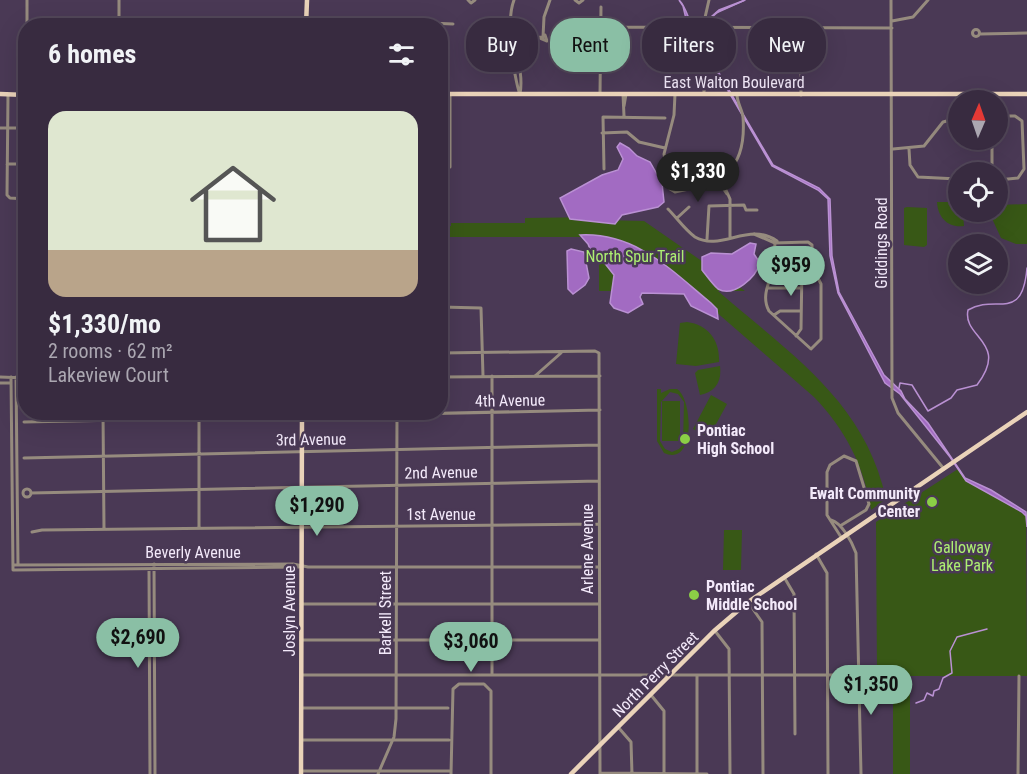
<!DOCTYPE html>
<meta charset="utf-8">
<style>
:root{--surface:#382b40;--page:#43374b;--text:#f1f3f6;--muted:#aba7b1;--line:#524759;--accent:#8abfa5}
body{margin:0;font-family:"Roboto Condensed",sans-serif;background:var(--page);color:var(--text);height:100vh;display:flex;flex-direction:column;font-size:22px;white-space:nowrap}
*{box-sizing:border-box;margin:0}
p{font-size:20px;color:var(--muted)}
.icon{flex:none;width:33px;height:33px;fill:none;stroke:currentColor;stroke-width:2;stroke-linecap:round;stroke-linejoin:round}
.map{position:relative;flex:1;overflow:hidden}
.drawer{position:absolute;left:18px;top:18px;width:430px;height:402px;display:flex;flex-direction:column;background:var(--surface);border-radius:24px;box-shadow:0 6px 24px #0002,0 0 0 2px var(--line)}
.drawer>*{flex:none}
.guide{position:absolute;left:466px;top:18px;width:470px;height:54px;display:flex;gap:12px}
.needle{width:39px;rotate:2deg}
.controls{position:absolute;left:948px;top:90px;display:grid;gap:12px}
.controls a{display:grid;place-items:center;width:60px;height:60px;border-radius:50%;background:var(--surface);box-shadow:0 6px 24px #0002,0 0 0 2px var(--line);font-size:30px}
.price{position:absolute;translate:-50% -51px;padding:0 14px;border-radius:21px;background:var(--accent);color:#111;font-size:20px;line-height:39px;filter:drop-shadow(0 2px 3px #0008)}
.price::after{content:'';position:absolute;left:50%;top:36px;width:18px;height:14px;margin-left:-9px;background:inherit;clip-path:polygon(0 0,100% 0,50% 100%)}
.price.active{background:#222;color:#fff}
ul{padding:0;list-style:none}
li{display:grid;align-content:center;gap:12px;height:318px;padding:0 30px}
li span{display:grid;place-items:center;height:186px;border-radius:18px;color:#555}
li>.icon{margin-inline-start:auto}
span .icon{width:108px;height:108px;fill:#fffc;stroke-width:1}
li b{font-size:26px}
h2{display:flex;justify-content:space-between;align-items:center;height:72px;padding:0 30px;font-size:26px}
.chip{padding:0 21px;border-radius:24px;background:var(--surface);box-shadow:0 6px 24px #0002,0 0 0 2px var(--line);font-size:21px;line-height:54px}
.chip.active{background:var(--accent);color:#111}
.map>svg:first-child{display:block}
.green{fill:#385816;fill-rule:evenodd}
.water{fill:#a26bc2;stroke:#ba91d3;stroke-width:1.5}
.lines{fill:none;stroke-linecap:round;stroke-linejoin:round}
.stream{stroke:#ba91d3;stroke-width:1.5}
.minor{stroke:#968b7e;stroke-width:3}
.major{stroke:#ead3b9;stroke-width:4.5}
.poi-dot{fill:#8bce46;stroke:#4a3955;stroke-width:2}
.labels{text-anchor:middle;stroke-width:5;stroke-linejoin:round;paint-order:stroke}
.street-label{font-size:16px;fill:#f3e9fa;stroke:#4a3955}
.park-label{font-size:16px;fill:#adef72;stroke:#4a3955}
.poi-label{font-size:16px;font-weight:bold;fill:#f3e9fa;stroke:#4a3955;text-anchor:start}
</style>
<div class="map">
<svg width="1027" height="774" viewBox="0 0 1027 774">
<rect width="100%" height="100%" fill="#4a3955"/>
<path class="green" d="M937,202h21v10h5l1,14c-16,2 -26,-8 -27,-24z
M1027,204v40h-11l-15,-6 -12,-26h9v-7z
M907,207l20,1v37l-3,2 -20,-2v-37z
M599,217l1,3 44,1 101,70h-27c72,63 147,110 168,208l-15,11c-7,-44 -26,-81 -57,-113l-122,-106h-93v-54h-158v-11h10v-3h74v-5z
M687,322c22,3 33,19 32,40l-23,4 -20,-2 4,-41z
M720,366c2,16 -5,26 -20,29l-5,-22 3,-3z
M657,389h4v4l9,-4h7c16,10 19,78 -13,64l-7,-12zM670,392l8,2 6,8 -1,42 -4,5 -7,3 -7,-3 -5,-8 1,-39z
M711,395l16,9 -18,33 -16,-8z
M662,401h18v40h-18z
M958,469l9,13 23,10 36,24 1,160h-117v98h-17v-98l-16,-1 -1,-153z
M724,530h18l-1,40h-18z"/>
<path class="water" d="M679,0c7,6 10,22 16,31l24,-21 26,-10 -26,11 -24,21 78,133 46,23 11,11 2,57 7,36 45,83 17,16 4,8 23,24 37,55 26,12 35,22 1,15 -1,-11 -4,-4 -56,-31 -16,-24 -50,-63 -15,-11 -47,-90 -8,-37 -2,-57 -10,-9 -46,-24 -86,-147 -3,-13z
M620,143l9,5 8,8 13,6 12,21 2,19 -6,5 -36,8 -7,9 -45,-5 -10,-21 42,-23 16,-5 5,-11 -6,-12z
M580,235c56,-3 92,36 131,68l6,6 1,10 -27,-13 -7,-12 -42,-1 -2,4 3,7 -15,9 -14,-5 -4,-5 4,-28 -11,-14 -11,-7 -4,-10z
M750,243l6,1 -2,10 6,9c-4,14 -26,35 -42,26 -5,-4 -12,-14 -16,-19v-13l9,-4 21,1z
M571,249l13,3 5,26 -4,7 -12,9 -5,-5 -1,-38z"/>
<g class="lines">
<path class="stream" d="M716,13l29,-13
M899,388l1,-5 12,2 16,26 23,-13 6,-8 20,-5c33,-43 -15,-47 -9,-75 28,-17 54,14 59,-42
M916,703l8,-3 3,-7 6,3 1,-5 5,-2 4,-11 9,-5 -2,-22 7,-14 30,-8"/>
<path class="minor" d="M27,0v26
M119,0v26
M468,0l3,3 4,-3
M514,0c-12,33 12,61 6,94
M575,0l4,3 4,-3
M891,0l1,398 6,15 46,56
M156,19l158,-1 139,6
M892,21l21,-4 15,-17
M600,27l292,1
M972.5 33a3.5 3.5 0 1 1 7 0a3.5 3.5 0 1 1-7 0Z
M980,34l47,-1
M540,38l7,3 -2,-6
M511,39l32,-2 1,-20 6,-17
M511,39c-2,6 6,49 9,55
M450,94v73
M600,94l1,-87
M623,94l1,22
M675,94l-1,21 -10,39 6,35 5,3c47,-9 72,-21 68,-75 -1,-8 -6,-14 -6,-23
M704,94v-72l5,-22
M8,95l-1,100 3,3 16,1
M801,95v-67
M624,106l2,-12
M998,116h17l7,5 2,48 -6,9 -20,2
M0,128h26
M602,133l25,-1 12,10 26,6
M992,140v32
M893,149l31,-3 19,-24 15,-4
M909,149l1,16 8,12 40,2
M7,164h19
M604,169l-1,-52 62,1
M721,179l9,20v39
M718,181l9,13
M668,209c9,9 17,21 27,28 26,15 54,-16 82,4
M677,218l12,-11
M754,234l21,9
M707,239l2,-33 35,-1 2,5h11
M808,242l4,3v21l9,18v55l-10,10 -42,-38c-8,-14 0,-29 5,-43 2,-7 0,-17 1,-25z
M775,265h37
M767,288h34
M441,307l40,1 2,68
M774,315l6,-4h21
M796,336l5,-7 1,-64
M441,353l154,-2 4,2 1,421
M535,376l26,-23
M0,377l26,1
M11,377l2,193 286,-3
M16,377l2,188
M441,377l159,-1
M0,383h10
M17,383h9
M103,412l1,117
M199,412v116
M24,422l576,-12
M24,458l575,-13
M23 493a4 4 0 1 1 8 0a4 4 0 1 1-8 0Z
M31,493l568,-12
M831,520c11,3 21,22 25,33l5,221
M840,526l26,-16 3,-6 -13,-43 -12,-5 -14,9 -3,7v43l14,22
M32,532l10,-2 557,-6
M816,554l11,19 1,201
M154,564l1,210
M13,565l280,-1 15,3h291
M149,569l1,205
M784,577l10,17 1,140
M748,602l14,20 1,152
M301,604h298
M715,631l14,18 1,125
M301,640h297
M301,675h556
M492,675v-299
M697,676v98
M651,695l13,16v63
M301,708h147
M618,727l13,15 1,32
M301,740h148
M301,771h148
M600,773l107,1
M378,774l16,-37 2,-18 1,-306
M451,774l2,-85 6,-5h25l7,7v83
M1018,774l1,-98"/>
<path class="major" d="M306,26l1,-26
M0,94l26,1
M441,94h586
M301,774l1,-362
M571,774l143,-143 34,-29 279,-190"/>
</g>
<g class="poi-dot">
<circle cx="685" cy="439" r="6"/>
<circle cx="932" cy="502" r="6"/>
<circle cx="694" cy="595" r="6"/>
</g>
<g class="labels">
<g class="street-label">
<text x="734" y="88">East Walton Boulevard</text>
<text transform="translate(881 243) rotate(-90)" y="6">Giddings Road</text>
<text transform="translate(510 400) rotate(-1)" y="6">4th Avenue</text>
<text transform="translate(311 439) rotate(-1)" y="6">3rd Avenue</text>
<text transform="translate(441 472) rotate(-1)" y="6">2nd Avenue</text>
<text x="441" y="520">1st Avenue</text>
<text transform="translate(587 549) rotate(-90)" y="6">Arlene Avenue</text>
<text x="193" y="558">Beverly Avenue</text>
<text transform="translate(289 611) rotate(-90)" y="6">Joslyn Avenue</text>
<text transform="translate(385 613) rotate(-90)" y="6">Barkell Street</text>
<text transform="translate(655 674) rotate(-45)" y="6">North Perry Street</text>
</g>
<g class="park-label">
<text x="635" y="262">North Spur Trail</text>
<text x="962" y="553">Galloway<tspan x="962" dy="18">Lake Park</tspan></text>
</g>
<g class="poi-label">
<text x="697" y="436">Pontiac<tspan x="697" dy="18">High School</tspan></text>
<text x="920" y="499" text-anchor="end">Ewalt Community<tspan x="920" dy="18">Center</tspan></text>
<text x="706" y="592">Pontiac<tspan x="706" dy="18">Middle School</tspan></text>
</g>
</g>
</svg>
<div class="controls">
<a><svg class="needle" viewBox="-14 -14 28 28"><path d="M0-13l5 13h-10z" fill="#e53935"/><path d="M0 13l5-13h-10z" fill="#aba7b1"/></svg></a>
<a><svg class="icon" aria-label="locate" viewBox="0 0 24 24"><circle cx="12" cy="12" r="6"/><path d="M12 2v4M12 18v4M2 12h4M18 12h4"/></svg></a>
<a><svg class="icon" aria-label="layers" viewBox="0 0 24 24"><path d="M12 4l9 5-9 5-9-5zM3 14l9 5 9-5"/></svg></a>
</div>
<b class="price active" style="left:698px;top:203px">$1,330</b>
<b class="price" style="left:791px;top:297px">$959</b>
<b class="price" style="left:317px;top:537px">$1,290</b>
<b class="price" style="left:138px;top:669px">$2,690</b>
<b class="price" style="left:471px;top:673px">$3,060</b>
<b class="price" style="left:871px;top:716px">$1,350</b>
<div class="guide">
<a class="chip">Buy</a>
<a class="chip active">Rent</a>
<a class="chip">Filters</a>
<a class="chip">New</a>
</div>
<section class="drawer">
<h2>6 homes<svg class="icon" aria-label="filters" viewBox="0 0 24 24"><path d="M4 7h16M4 17h16"/><circle cx="9" cy="7" r="2"/><circle cx="15" cy="17" r="2"/></svg></h2>
<ul>
<li><span style="background:linear-gradient(#dfe7d0 75%,#b9a48a 0)"><svg class="icon" aria-label="home" viewBox="0 0 24 24"><path d="M3 11l9-7 9 7M6 9v11h12V9"/></svg></span><div><b>$1,330/mo</b><p>2 rooms · 62 m²</p><p>Lakeview Court</p></div></li>
</ul>
</section>
</div>
